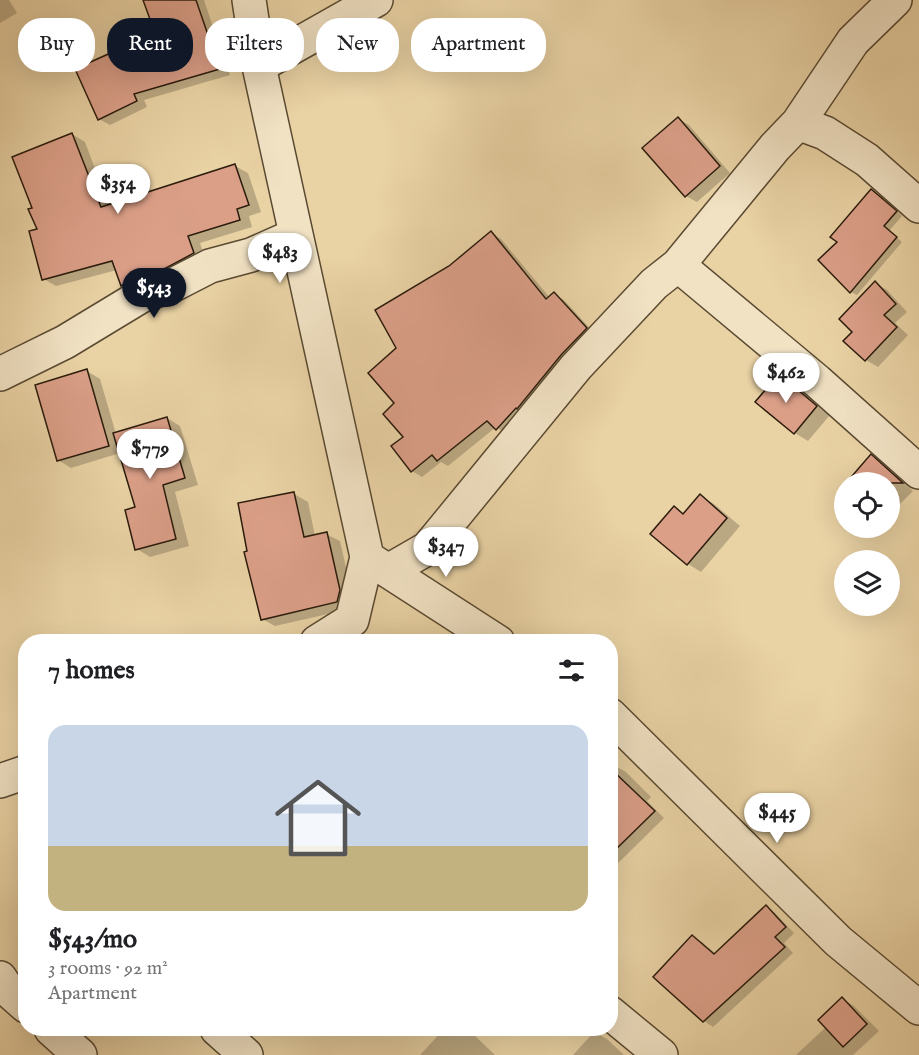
<!DOCTYPE html>
<meta charset="utf-8">
<style>
:root{--surface:#fff;--page:#f6f6f6;--text:#202124;--muted:#757577;--accent:#111827}
body{margin:0;font-family:"IM FELL English",serif;background:var(--page);color:var(--text);height:100vh;display:flex;flex-direction:column;font-size:22px;white-space:nowrap}
*{box-sizing:border-box;margin:0}
p{font-size:20px;color:var(--muted)}
.icon{flex:none;width:33px;height:33px;fill:none;stroke:currentColor;stroke-width:2;stroke-linecap:round;stroke-linejoin:round}
.map{position:relative;flex:1;overflow:hidden}
.panel{position:absolute;left:18px;top:634px;width:600px;height:402px;display:flex;flex-direction:column;background:var(--surface);border-radius:24px;box-shadow:0 6px 24px #0002}
.panel>*{flex:none}
.top-card{position:absolute;left:18px;top:18px;width:600px;height:54px;display:flex;gap:12px}
.fabs{position:absolute;left:834px;top:472px;display:grid;gap:12px}
.fabs a{display:grid;place-items:center;width:66px;height:66px;border-radius:50%;background:var(--surface);box-shadow:0 6px 24px #0002;font-size:30px}
.price{position:absolute;translate:-50% -51px;padding:0 14px;border-radius:21px;background:#fff;color:#222;font-size:20px;line-height:39px;filter:drop-shadow(0 2px 3px #0008)}
.price::after{content:'';position:absolute;left:50%;top:36px;width:18px;height:14px;margin-left:-9px;background:inherit;clip-path:polygon(0 0,100% 0,50% 100%)}
.price.on{background:var(--accent);color:#fff}
ul{padding:0;list-style:none}
li{display:grid;align-content:center;gap:12px;height:318px;padding:0 30px}
li span{display:grid;place-items:center;height:186px;border-radius:18px;color:#555}
li>.icon{margin-inline-start:auto}
span .icon{width:108px;height:108px;fill:#fffc;stroke-width:1}
li b{font-size:26px}
h2{display:flex;justify-content:space-between;align-items:center;height:72px;padding:0 30px;font-size:26px}
.chip{padding:0 21px;border-radius:24px;background:var(--surface);box-shadow:0 6px 24px #0002;font-size:21px;line-height:54px}
.chip.on{background:var(--accent);color:#fff}
.map>svg:first-child{display:block}
.shadow{fill:#0003}
.building{fill:#db9f88;stroke:#2b1c0c;stroke-width:1.5}
.lines{fill:none;stroke-linecap:round;stroke-linejoin:round}
.minor-casing{stroke:#5a4a32;stroke-width:36}
.minor{stroke:#f1e2c4;stroke-width:33}
</style>
<div class="map">
<svg width="919" height="1055" viewBox="0 0 919 1055">
<rect width="100%" height="100%" fill="#e9d2a4"/>
<filter id="stains"><feTurbulence type="fractalNoise" baseFrequency=".00333" numOctaves="4"/><feColorMatrix values="0 0 0 0 .2 0 0 0 0 .09 0 0 0 0 .02 0 0 0 .5 -.17"/></filter>
<radialGradient id="worn" r=".72"><stop offset=".6" stop-color="#630" stop-opacity="0"/><stop offset="1" stop-color="#630" stop-opacity=".3"/></radialGradient>
<path class="shadow" d="M0,0h9l8,13 -17,10z
M153,0h51l14,42h2l10,33 -86,25 3,7 -37,18 -11,-6 57,-85z
M678,119l11,6 41,48 -33,29 -11,-6z
M72,134l13,8 24,64 126,-40 13,7 13,39 -12,4 3,11 -52,16 6,18 -71,31 -13,-7 -5,-15 -61,16 -12,-7 -5,-49 -6,-22z
M871,190l7,4 24,22 -13,15 13,11 -45,53 -6,-3 -12,-50z
M491,233l10,6 49,59 4,-4 10,6 32,35 -89,99 -11,-7 -48,39 -7,-4 -19,15 -10,-6 -15,-68 1,-55 51,-80z
M875,283l12,7 20,22 -12,11 13,12 -30,32 -12,-7 -21,-19 9,-9z
M87,371l13,8 16,55 51,-16 13,8 18,59 -23,7 14,54 -39,11 -13,-8v-41l-17,-55 -49,15 -13,-8z
M780,376l13,7 37,32 -22,26 -13,-8z
M871,456l7,4 35,31 -23,23v-31h-42z
M294,494l14,8 7,34 11,-2 14,7 13,57 -3,11 -75,17 -13,-7z
M700,496l14,8 26,22 -39,46 -13,-8 -14,-56 11,6z
M617,767l9,5 25,25 -4,4 17,17 -54,53v-98z
M766,907l9,6 19,20 -10,10 9,10 -80,74 -9,-6 -12,-84 10,5 14,12z
M842,999l12,7 25,25 -26,24h-57l30,-28z
M444,1029h22l5,3 24,23h-75z
M594,1032l13,7 17,16h-51z"/>
<path class="building" d="M143,0h53l12,35h2l10,34 -86,25 3,7 -39,19 -23,-51 80,-36z
M678,117l42,49 -35,31 -43,-49z
M72,133l29,74 134,-43 14,41 -12,4 3,11 -52,16 6,17 -28,15 -31,10 -14,8 -9,-25 -70,19 -13,-49 8,-2 -9,-20 4,-1 -20,-51z
M871,189l26,22 -13,15 13,11 -47,56 -32,-33 19,-18 -7,-5z
M491,231l55,68 8,-7 33,36 -26,27 -44,54 -1,-1 -20,22 -9,-9 -50,40 -5,-6 -21,17 -20,-26 12,-9 -20,-23 11,-11 -26,-30 28,-25 -21,-38 74,-44z
M875,281l21,23 -12,11 13,12 -32,34 -22,-20 9,-9 -13,-13z
M87,369l22,77 -52,15 -22,-76z
M779,374l38,32 -23,28 -39,-32z
M167,417l18,61 -22,7 13,54 -41,11 -10,-40 10,-3 -22,-74z
M871,454l32,29h-57z
M294,492l10,45 23,-5 13,58 -3,12 -76,18 -17,-68 3,-1 -9,-48z
M700,494l27,24 -40,47 -37,-31 24,-28 9,8z
M610,768l45,43 -45,44z
M766,905l20,22 -11,10 10,10 -82,75 -50,-45 39,-42 22,19z
M842,997l25,27 -24,23 -25,-27z"/>
<g class="lines">
<defs>
<path id="minor" d="M249,0l10,66 108,491 -15,63 -35,22
M259,66l117,-66
M798,123l55,-82 42,-41
M678,265l139,116 102,91
M0,374l65,-32 76,-46 32,-11 37,-19 41,-11 45,-20
M371,560l127,82
M388,571l40,-23 148,-181 78,-83 24,-19 97,-118 23,-24 27,10 42,27 52,46
M610,715l228,226 81,67
M0,781l26,-9
M0,978l8,12 18,16
M610,1013l51,42
M51,1029l29,26
M217,1029l29,26"/>
</defs>
<use href="#minor" class="minor-casing"/>
<use href="#minor" class="minor"/>
</g>
<rect width="100%" height="100%" filter="url(#stains)"/>
<rect width="100%" height="100%" fill="url(#worn)"/>
</svg>
<div class="fabs">
<a><svg class="icon" aria-label="locate" viewBox="0 0 24 24"><circle cx="12" cy="12" r="6"/><path d="M12 2v4M12 18v4M2 12h4M18 12h4"/></svg></a>
<a><svg class="icon" aria-label="layers" viewBox="0 0 24 24"><path d="M12 4l9 5-9 5-9-5zM3 14l9 5 9-5"/></svg></a>
</div>
<b class="price" style="left:118px;top:215px">$354</b>
<b class="price" style="left:280px;top:284px">$483</b>
<b class="price on" style="left:154px;top:319px">$543</b>
<b class="price" style="left:786px;top:404px">$462</b>
<b class="price" style="left:150px;top:480px">$779</b>
<b class="price" style="left:446px;top:578px">$347</b>
<b class="price" style="left:777px;top:844px">$445</b>
<div class="top-card">
<a class="chip">Buy</a>
<a class="chip on">Rent</a>
<a class="chip">Filters</a>
<a class="chip">New</a>
<a class="chip">Apartment</a>
</div>
<section class="panel">
<h2>7 homes<svg class="icon" aria-label="filters" viewBox="0 0 24 24"><path d="M4 7h16M4 17h16"/><circle cx="9" cy="7" r="2"/><circle cx="15" cy="17" r="2"/></svg></h2>
<ul>
<li><span style="background:linear-gradient(#c9d6e8 65%,#c2b280 0)"><svg class="icon" aria-label="home" viewBox="0 0 24 24"><path d="M3 11l9-7 9 7M6 9v11h12V9"/></svg></span><div><b>$543/mo</b><p>3 rooms · 92 m²</p><p>Apartment</p></div></li>
</ul>
</section>
</div>
